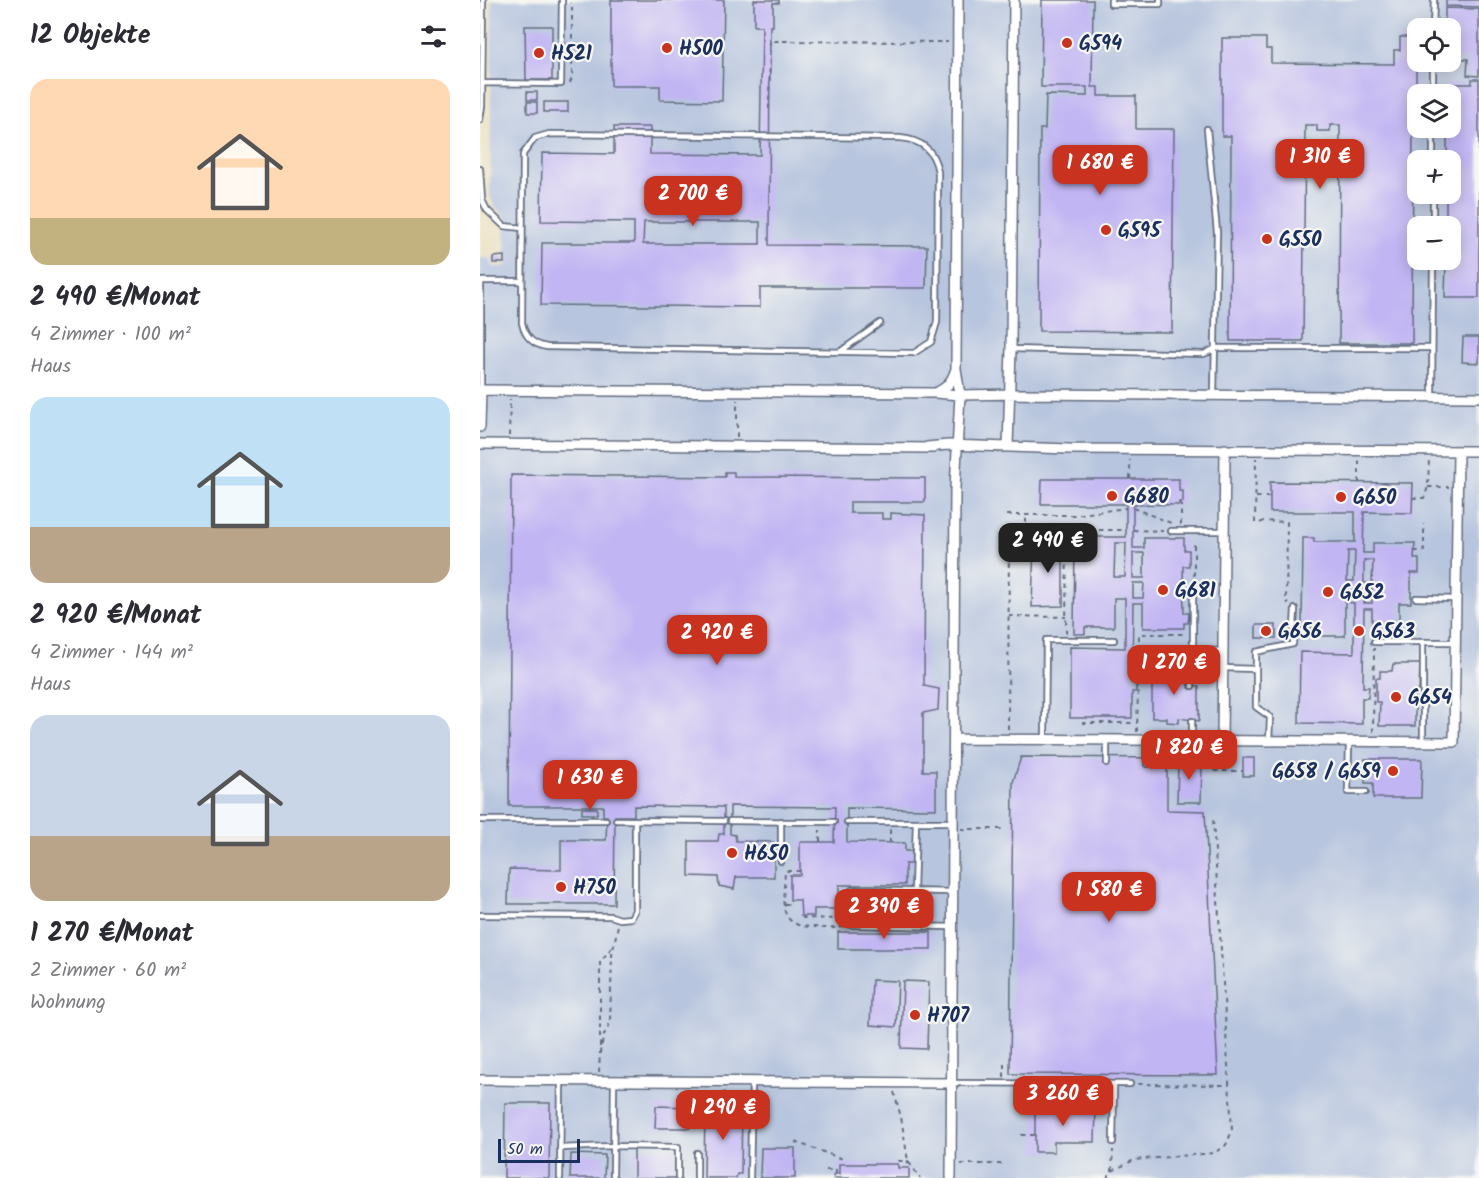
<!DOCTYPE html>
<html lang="de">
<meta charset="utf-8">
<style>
:root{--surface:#fff;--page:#f2f2f3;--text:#2b2b33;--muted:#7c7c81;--accent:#c8321e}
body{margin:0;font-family:Kalam,sans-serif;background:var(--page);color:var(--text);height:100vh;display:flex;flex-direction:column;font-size:22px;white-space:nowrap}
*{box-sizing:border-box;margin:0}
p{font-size:20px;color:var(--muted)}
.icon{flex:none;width:33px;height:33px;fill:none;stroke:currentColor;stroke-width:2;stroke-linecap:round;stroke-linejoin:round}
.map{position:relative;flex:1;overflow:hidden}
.drawer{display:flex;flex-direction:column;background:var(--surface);width:480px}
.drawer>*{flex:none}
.controls{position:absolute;left:927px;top:18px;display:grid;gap:12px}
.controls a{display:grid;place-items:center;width:54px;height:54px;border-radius:12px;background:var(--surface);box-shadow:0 3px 15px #0003;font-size:30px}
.scale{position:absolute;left:18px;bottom:15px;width:82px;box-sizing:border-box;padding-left:6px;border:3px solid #1b2f5e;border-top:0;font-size:16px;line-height:21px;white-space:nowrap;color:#1b2f5e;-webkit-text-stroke:4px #f6f6f2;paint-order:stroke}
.price{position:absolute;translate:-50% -51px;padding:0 14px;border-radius:12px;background:var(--accent);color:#fff;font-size:20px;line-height:39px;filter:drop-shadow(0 2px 3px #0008)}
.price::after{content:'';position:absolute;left:50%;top:36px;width:18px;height:14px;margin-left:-9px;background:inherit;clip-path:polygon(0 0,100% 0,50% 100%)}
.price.current{background:#222;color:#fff}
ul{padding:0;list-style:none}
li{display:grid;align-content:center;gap:12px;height:318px;padding:0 30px}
li span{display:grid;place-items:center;height:186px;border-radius:18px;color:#555}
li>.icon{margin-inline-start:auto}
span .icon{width:108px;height:108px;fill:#fffc;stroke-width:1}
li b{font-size:26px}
h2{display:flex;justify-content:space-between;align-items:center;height:72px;padding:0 30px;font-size:26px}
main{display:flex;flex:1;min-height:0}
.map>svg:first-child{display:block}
.industrial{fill:#b7c5de;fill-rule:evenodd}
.building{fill:#c1b5f3;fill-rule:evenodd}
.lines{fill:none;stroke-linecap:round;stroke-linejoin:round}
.lane-casing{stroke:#646d80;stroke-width:8}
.street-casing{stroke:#646d80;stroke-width:12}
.path{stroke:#646d80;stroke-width:2;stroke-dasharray:4.5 4.5;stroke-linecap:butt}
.lane{stroke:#fff;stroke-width:4.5}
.street{stroke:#fff;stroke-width:9}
.poi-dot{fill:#c8321e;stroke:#f6f6f2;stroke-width:2}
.labels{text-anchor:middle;stroke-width:4.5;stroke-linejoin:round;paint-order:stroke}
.poi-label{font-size:20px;font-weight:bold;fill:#1b2f5e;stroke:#f6f6f2;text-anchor:start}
</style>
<main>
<section class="drawer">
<h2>12 Objekte<svg class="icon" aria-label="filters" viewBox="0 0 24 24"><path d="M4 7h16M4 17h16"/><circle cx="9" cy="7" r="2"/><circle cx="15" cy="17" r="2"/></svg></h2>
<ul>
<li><span style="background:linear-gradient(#ffd9b3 75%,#c2b280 0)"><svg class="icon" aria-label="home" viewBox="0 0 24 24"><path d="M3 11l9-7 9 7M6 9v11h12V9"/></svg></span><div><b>2 490 €/Monat</b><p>4 Zimmer · 100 m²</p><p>Haus</p></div></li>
<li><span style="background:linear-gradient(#bfe0f5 70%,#b9a48a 0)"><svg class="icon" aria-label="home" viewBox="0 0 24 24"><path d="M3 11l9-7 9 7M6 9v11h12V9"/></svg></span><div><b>2 920 €/Monat</b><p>4 Zimmer · 144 m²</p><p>Haus</p></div></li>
<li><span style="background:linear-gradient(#c9d6e8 65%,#b9a48a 0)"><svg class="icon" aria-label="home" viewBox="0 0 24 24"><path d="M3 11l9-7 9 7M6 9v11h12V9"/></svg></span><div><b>1 270 €/Monat</b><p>2 Zimmer · 60 m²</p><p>Wohnung</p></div></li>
</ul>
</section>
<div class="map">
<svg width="999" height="1178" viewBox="0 0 999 1178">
<rect width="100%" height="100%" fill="#f6f6f2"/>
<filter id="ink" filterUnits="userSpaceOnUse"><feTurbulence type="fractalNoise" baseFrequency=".0167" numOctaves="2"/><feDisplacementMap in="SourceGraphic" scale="12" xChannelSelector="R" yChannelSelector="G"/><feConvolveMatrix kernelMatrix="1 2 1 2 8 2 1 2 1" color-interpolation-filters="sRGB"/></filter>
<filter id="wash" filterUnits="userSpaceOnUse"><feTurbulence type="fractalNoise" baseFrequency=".008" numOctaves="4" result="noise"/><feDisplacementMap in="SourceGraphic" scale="24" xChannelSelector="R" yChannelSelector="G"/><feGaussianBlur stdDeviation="1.35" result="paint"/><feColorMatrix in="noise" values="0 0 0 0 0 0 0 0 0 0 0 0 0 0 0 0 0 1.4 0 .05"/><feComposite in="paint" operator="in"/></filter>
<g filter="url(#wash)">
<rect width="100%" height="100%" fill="#ece0c0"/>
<path class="industrial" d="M12,0h987v1178h-999v-920h9l3,9 14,-1 -1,-49 -11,-11 -4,-10zM938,28h32v34h-32zM938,94h32v34h-32zM938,160h32v34h-32zM938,226h32v34h-32z"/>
<g id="blocks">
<path class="building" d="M131,0h113l-2,101 -62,-1v-14h-49z
M274,0h25v3h-6v23h-3l-1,219 158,1 -1,42h-166v19l-219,-2 1,-62h92v-21l-93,-1 1,-68 72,1v-27h36v27l110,1 2,-129h-8zM164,222h116v22h-117z
M562,0h51l-1,87h6v9h38v33h38l-2,203 -133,-1 1,-202h5l1,-34 41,1v-9h-46z
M966,0h33v7l-33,-1z
M965,8l34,1v67l-12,-1 1,-16h-18v-31h-5z
M45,26h27v54h-26z
M920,37h16v70h2v14h-5l-1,222h-73l1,-218h-10v6h-13v-6h-12l-2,216h-73l1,-205h-9v-98h44v11h5v14l123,1v-14h6z
M992,79h7v219h-34l1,-38h4v-34h-4v-32h4v-34h-3v-32h3v-34h-3v-10h25z
M47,92h10v8h-10z
M47,102h10v11h-10z
M64,102h24v10h-24z
M24,256v7h-11v-6z
M983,337h16v26l-17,-1z
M245,472h9v5l191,1v24h-75v11h32v6h9v-6l34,2 -1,171 15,3 -1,21 -15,3v58h13v38l-89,-1v34l58,1v8h8v13h-8v21h-66v24h-25v7h-13l-1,-16h-10v-25h10v-33h34l1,-35 -105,-1v28l5,1 1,6 38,1v35h-38l-2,12 -15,-3 -1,-9 -29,-1v-35h29l1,-7h5v-27l-90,-1v10h-19l-1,88h-106l1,-35 52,1v-30h45l1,-24h-4v-10h-94l2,-331 214,2z
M562,479h137v12h4v11h-4v3l-46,-1v44h11v-10h40v12h5v16h-6l1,47h5l-1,10h-4v5h-41v-25h-10l-1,80h4v9h-4v26h-62v-71l55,1v-50h-11v29h-29v7h-11l1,-97h51v-33h-85zM635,543h11l-1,34h-11zM653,553h11v25h-11zM653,583h11l-1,15h-10z
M790,482l143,1 -1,30 -48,-1 -1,41h10v-10h42l-1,16h5v14h-8v30h-12v33h-27v-27h-8l-1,78h6l-1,11h-6v26l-63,-1 1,-71 54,1v-50l-9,-1v34h-30l1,-8h-14l1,-90h11v4h41v-30h-85zM868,551h7l-1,30h-7zM884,560h9l-1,23h-8zM884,589h8v14h-8z
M554,541h29v65l-31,1z
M776,625h20v13h-20z
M698,652h10v14h-10z
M913,664h27l-1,27h-4v35h-36l1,-24h-4v-24h4v-7h12z
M672,670h36v16h11v35l-20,-3v5l-12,-1v-4h-15z
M541,757l146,1v52l38,1 13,264 -208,-1 3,-292z
M701,757h10v5l11,1 -1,39h-24l1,-40h3z
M763,758h11v18h-11z
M885,759h57l-1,39h-48v-15h-8z
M102,808h15v6h-15z
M391,897l41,1v24h-41z
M358,932h93v17h-93z
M392,980l26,1 -2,46 -26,-2z
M423,981l26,1 -2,67 -26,-1z
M25,1103h45l-1,75h-45z
M225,1105h37l-1,69h-4l-1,4h-32z
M176,1106l34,1v21h-35z
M555,1108h61l-1,34h-41v10h-19z
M281,1148h34v30h-35z
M154,1149h41v29h-41z
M91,1154l34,1 -1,23h-34z
M359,1164h59v4h11v10h-75v-4h5z"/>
</g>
</g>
<g filter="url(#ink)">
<use href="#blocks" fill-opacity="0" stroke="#646d80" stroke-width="1.5"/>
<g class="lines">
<defs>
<path id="lane" d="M631,0v4h49v-4
M953,28l1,-28
M3,83l78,1 1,-84
M953,94v-32
M0,120l2,-14 1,-106
M727,129l10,103 -3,163
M69,134l351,4c22,2 34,12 38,34l-1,150 -6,20 -17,11 -367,-6c-14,-2 -22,-10 -25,-24l1,-169 12,-16z
M953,160v-32
M0,169l2,31 5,10 17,16 18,2
M953,226v-32
M531,349l193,5 12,-6h216
M361,351l39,-28
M1,390v-109h41
M952,396l1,-136
M691,531h53
M936,598l40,1
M894,642h81
M713,650v-59
M743,668l33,1
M712,686l1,-36 30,1
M565,740l1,-100h68
M712,741v-20
M943,741v-99
M789,742l1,-25 -14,-10v-55l37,-8 2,-35
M869,742l-1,50h18
M627,763v-23
M667,764l1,-23
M0,820h126
M136,820l108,1
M250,821l104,1
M367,822h106
M301,861v-40
M434,891l2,-69
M0,915l131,1 9,3 11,-1 4,-8v-90
M472,927l-101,-2 1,-35 101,2
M472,1083l178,1
M633,1142l1,-58
M80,1148l54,-2 64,1v31
M80,1178l1,-98
M133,1178l1,-97
M217,1178v-25
M270,1178l2,-96"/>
<path id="street" d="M0,390l455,3 25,2 58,-1 461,3
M455,393c13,-5 17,-12 21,-24
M0,427l1,-37
M0,444l453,4
M447,447l21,-2 122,4 409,2
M528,447l3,-98 3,-349
M474,739l500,3 4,-291
M742,741l3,-292
M0,1080l471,3
M471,1178l4,-690 5,-93 -4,-26 2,-369"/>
</defs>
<use href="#lane" class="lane-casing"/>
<use href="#street" class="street-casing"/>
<path class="path" d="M90,83l2,-5v-74l-2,-1
M289,109l1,-68 178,1
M29,436l1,-37
M257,437v-37
M650,479v-19
M879,483v-24
M948,487h21
M776,497h14
M932,498h12l4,-11 1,-28
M653,508l38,15
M527,515h67l52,-7
M775,523l1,-65
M780,523l3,-2 24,1 -1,79 3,3
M701,525v-23
M653,530l30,1
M543,540l3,-3v-22
M934,551h10v-27
M714,585v-45
M529,616l57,1
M586,633l1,-103h59
M658,685l1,-51h47
M602,723h55
M528,729l1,-196
M657,732l1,-46
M893,732l1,-84
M711,760h23
M734,771h29
M481,829h45
M340,842v-12
M410,843v-15
M320,871h-15c-1,29 -10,56 29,56 9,1 19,2 29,0
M304,904h9
M323,916v2l39,1
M120,1047v-85l13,-16
M119,1072l1,-20 4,-17 6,-12 2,-68 6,-30
M524,1077v-13
M658,1084l91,1
M414,1092l7,25 7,44 12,17
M243,1105l1,-14
M541,1135h14
M315,1142l48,17
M418,1161h10l-1,7
M481,1164h43
M346,1170h10v4
M632,1171l1,-21
M627,1178l5,-7 22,-11 80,-7 12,-8 6,-14 -19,-313"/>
<use href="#lane" class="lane"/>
<use href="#street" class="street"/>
</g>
</g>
<g class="poi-dot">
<circle cx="587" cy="43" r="6"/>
<circle cx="187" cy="48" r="6"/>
<circle cx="59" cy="53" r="6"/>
<circle cx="626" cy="230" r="6"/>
<circle cx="787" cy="239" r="6"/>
<circle cx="632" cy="496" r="6"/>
<circle cx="861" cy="497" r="6"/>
<circle cx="683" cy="590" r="6"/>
<circle cx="848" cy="592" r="6"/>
<circle cx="786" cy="631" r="6"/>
<circle cx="879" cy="631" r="6"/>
<circle cx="916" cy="697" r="6"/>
<circle cx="913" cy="771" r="6"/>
<circle cx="252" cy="853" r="6"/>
<circle cx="81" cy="887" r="6"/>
<circle cx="435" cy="1015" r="6"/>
</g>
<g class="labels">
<g class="poi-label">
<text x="599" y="50">G594</text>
<text x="199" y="55">H500</text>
<text x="71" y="60">H521</text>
<text x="638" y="237">G595</text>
<text x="799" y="246">G550</text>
<text x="644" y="503">G680</text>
<text x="873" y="504">G650</text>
<text x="695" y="597">G681</text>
<text x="860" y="599">G652</text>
<text x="798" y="638">G656</text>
<text x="891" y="638">G563</text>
<text x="928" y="704">G654</text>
<text x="901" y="778" text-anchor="end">G658 / G659</text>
<text x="264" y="860">H650</text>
<text x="93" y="894">H750</text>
<text x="447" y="1022">H707</text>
</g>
</g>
</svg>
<div class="controls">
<a><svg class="icon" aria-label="locate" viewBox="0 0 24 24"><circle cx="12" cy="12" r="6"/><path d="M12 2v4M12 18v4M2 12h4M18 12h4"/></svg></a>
<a><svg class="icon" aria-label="layers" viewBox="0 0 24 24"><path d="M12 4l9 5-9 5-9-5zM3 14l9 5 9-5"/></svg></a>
<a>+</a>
<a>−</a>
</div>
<div class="scale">50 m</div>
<b class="price" style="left:840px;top:190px">1 310 €</b>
<b class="price" style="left:620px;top:196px">1 680 €</b>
<b class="price" style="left:213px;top:227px">2 700 €</b>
<b class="price current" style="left:568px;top:574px">2 490 €</b>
<b class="price" style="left:237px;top:666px">2 920 €</b>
<b class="price" style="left:694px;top:696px">1 270 €</b>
<b class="price" style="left:709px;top:781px">1 820 €</b>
<b class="price" style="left:110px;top:811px">1 630 €</b>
<b class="price" style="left:629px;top:923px">1 580 €</b>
<b class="price" style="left:404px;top:940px">2 390 €</b>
<b class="price" style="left:583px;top:1127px">3 260 €</b>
<b class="price" style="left:243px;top:1141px">1 290 €</b>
</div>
</main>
